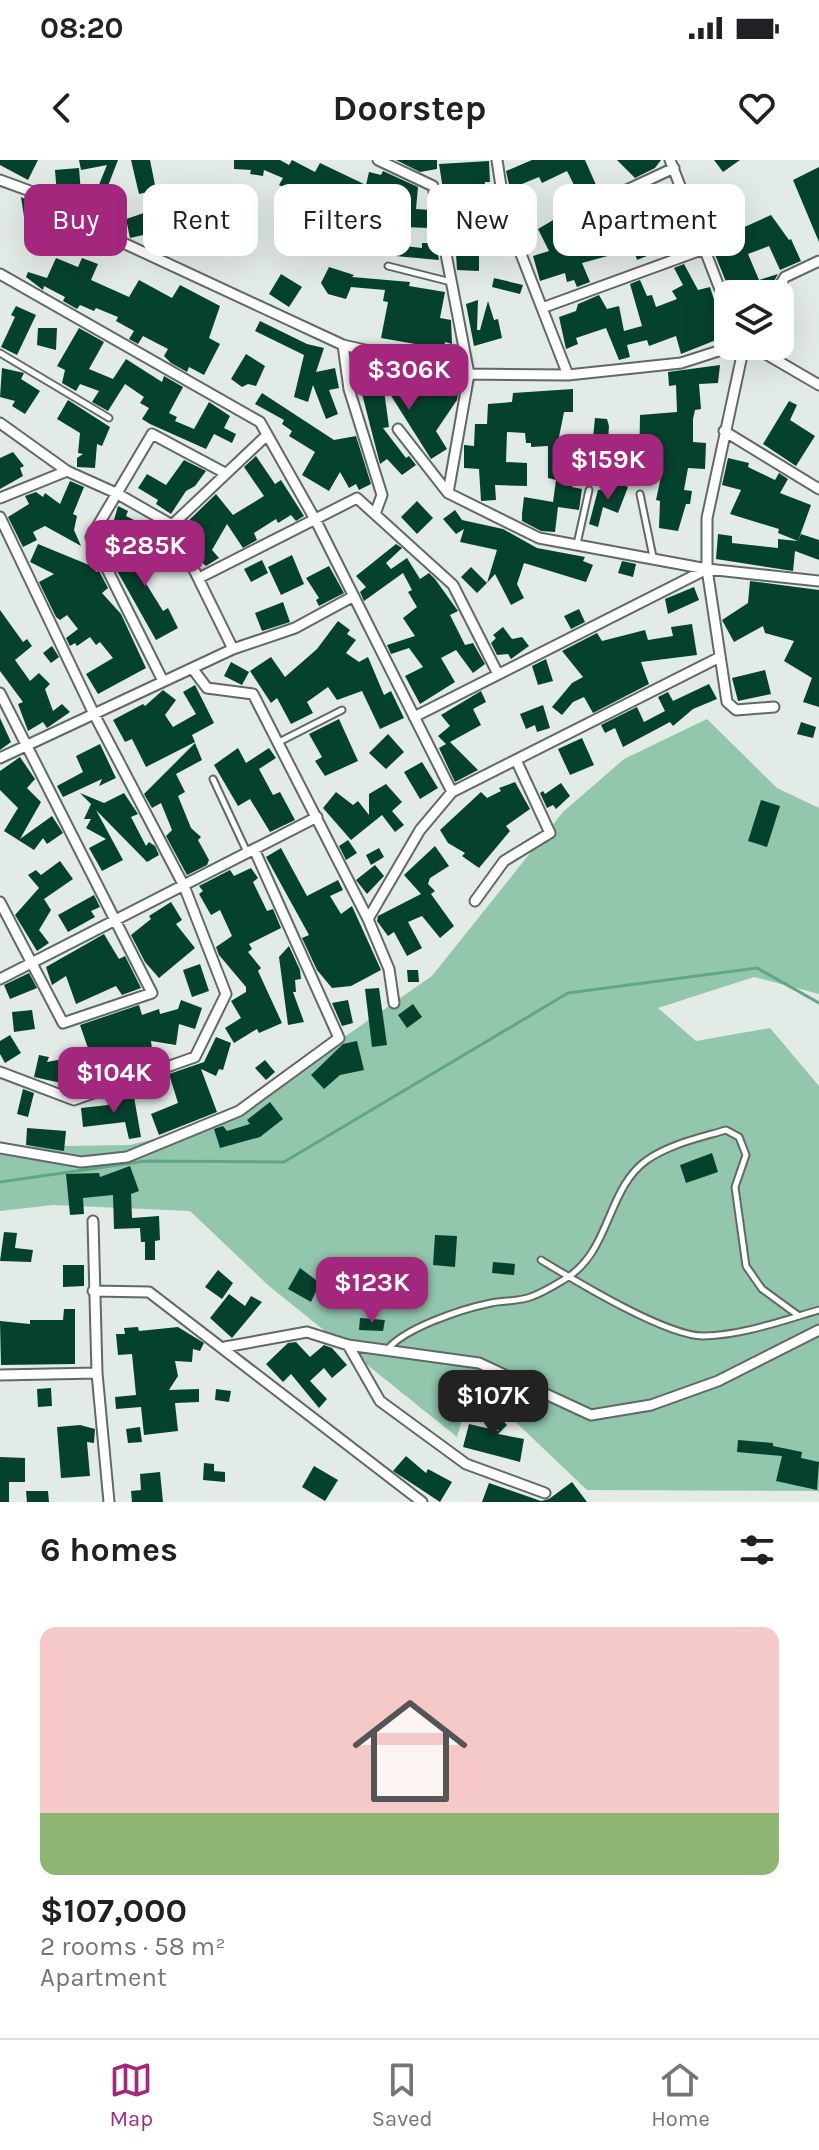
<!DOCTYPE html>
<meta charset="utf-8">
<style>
:root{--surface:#fff;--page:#f6f6f6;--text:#202124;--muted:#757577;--line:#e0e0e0;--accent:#a3287d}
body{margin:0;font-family:Karla,sans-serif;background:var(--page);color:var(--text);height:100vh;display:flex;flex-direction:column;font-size:30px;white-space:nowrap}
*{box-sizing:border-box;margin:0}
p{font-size:26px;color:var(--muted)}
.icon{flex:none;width:44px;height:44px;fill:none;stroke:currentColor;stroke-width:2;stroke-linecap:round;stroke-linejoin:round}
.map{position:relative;height:1342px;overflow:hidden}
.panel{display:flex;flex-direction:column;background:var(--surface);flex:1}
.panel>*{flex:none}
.hud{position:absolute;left:24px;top:24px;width:772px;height:72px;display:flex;gap:16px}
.controls{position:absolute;left:714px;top:120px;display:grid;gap:16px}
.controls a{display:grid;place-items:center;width:80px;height:80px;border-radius:16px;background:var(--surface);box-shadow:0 8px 32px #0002;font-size:40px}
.price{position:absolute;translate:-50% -68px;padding:0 18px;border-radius:16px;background:var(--accent);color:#fff;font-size:26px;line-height:52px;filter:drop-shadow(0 2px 4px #0008)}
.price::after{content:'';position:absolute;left:50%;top:48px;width:24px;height:18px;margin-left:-12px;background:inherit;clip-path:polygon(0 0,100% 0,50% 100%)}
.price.active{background:#222;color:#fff}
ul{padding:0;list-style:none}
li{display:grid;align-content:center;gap:16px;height:424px;padding:0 40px}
li span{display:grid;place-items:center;height:248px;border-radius:16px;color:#555}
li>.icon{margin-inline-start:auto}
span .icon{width:144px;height:144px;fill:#fffc;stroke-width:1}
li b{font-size:34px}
h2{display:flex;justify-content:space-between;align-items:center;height:96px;padding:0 40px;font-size:34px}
.tag{padding:0 28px;border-radius:16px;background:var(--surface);box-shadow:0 8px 32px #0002;font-size:28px;line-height:72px}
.tag.active{background:var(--accent);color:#fff}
.status{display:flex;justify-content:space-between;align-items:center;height:56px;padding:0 40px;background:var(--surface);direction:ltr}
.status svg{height:22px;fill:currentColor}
header{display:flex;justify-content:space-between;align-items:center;height:104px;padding:0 40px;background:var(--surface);font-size:36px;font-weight:700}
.dock{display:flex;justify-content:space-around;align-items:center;height:112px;border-top:2px solid var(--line);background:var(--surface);font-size:22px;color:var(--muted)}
.dock a{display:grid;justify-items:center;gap:4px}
.dock .active{color:var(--accent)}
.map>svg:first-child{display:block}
.green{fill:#92c6ad}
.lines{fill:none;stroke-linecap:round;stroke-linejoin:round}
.stream{stroke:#61a787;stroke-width:3}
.building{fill:#05422d}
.service-casing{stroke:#616965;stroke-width:9}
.minor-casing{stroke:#616965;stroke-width:13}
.service{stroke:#fff;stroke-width:5}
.minor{stroke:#fff;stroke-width:9}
</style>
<div class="status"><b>08:20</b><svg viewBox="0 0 49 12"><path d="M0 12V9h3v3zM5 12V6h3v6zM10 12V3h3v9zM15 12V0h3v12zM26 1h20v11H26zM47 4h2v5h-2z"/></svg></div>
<header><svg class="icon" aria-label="back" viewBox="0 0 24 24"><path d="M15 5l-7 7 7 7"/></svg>Doorstep<svg class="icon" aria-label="heart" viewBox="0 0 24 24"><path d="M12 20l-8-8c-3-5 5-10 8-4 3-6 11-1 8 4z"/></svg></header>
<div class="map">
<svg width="819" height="1342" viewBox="0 0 819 1342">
<rect width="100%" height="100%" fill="#e3ebe7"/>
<path class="green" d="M707,559l70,69 42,20v186l-65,-17 -96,31 38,33 74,-13 49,58v405l-232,-1 -102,-97 -16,3 -12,41 -188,-151 -79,-75 -137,-6 -53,6v-64l130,-2 92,-23 210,-146 131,-164 61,-53z"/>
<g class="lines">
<path class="stream" d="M0,1022l146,-21 138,1 284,-169 189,-25 62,35"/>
</g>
<path class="building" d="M0,0h38l-10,20 -28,-15z
M79,0h39l-12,31 -5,1 13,8 -13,23 -14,-9 13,-22h-4l11,-27 -26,5z
M131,0h19l6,30 -17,4z
M234,0h46l9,5 3,-5 23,12 5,-9 46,22 3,-13 12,3 2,-4 35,16 -2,22 14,1 -1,18 -25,-1 1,-22 -31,-3 -5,27 -26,-5 -5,8 -11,-7 6,-11h-7l1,-17 -21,-12 -5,11 -22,-11 4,-7 -19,-8 -1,6 -13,-2 1,-4 -17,-1z
M396,0h41v9l-17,3z
M532,0h53l15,34 -9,4 -3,-8 -9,5 -12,-24 -25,12 -3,-6 -29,12 -4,-18z
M617,0h44l-6,8 -20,10z
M714,0h26l-17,12z
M489,1l1,21h-5l-2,22 -5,-1v25h-29l-10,-64z
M819,7v75l-26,-62z
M79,8l2,25 -24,2 -2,-25z
M655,26l11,60 -10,2 1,4 -20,8 -8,-26 -18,5 4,15 -33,9 8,19 -13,5 -3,-7 -7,2 -2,-9 -25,8 -7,-25 16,-5 -11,-22 27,-16 5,10 33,-13 4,10 32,-10 -7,-14z
M21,37l12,6v8h18l11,6 -15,30 -9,-4 10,-18 -23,-2z
M159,48l3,11 15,-9 10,16 -11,7 -3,-5 -43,10 -4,-19z
M715,52l4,8 -5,3 8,14 49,-22 18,25 2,-1 10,22 -21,9 -11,-24 -21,8 11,26 19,-6 -7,13 -40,7 -30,-74z
M422,83h14l3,17 -44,-4 1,-11 26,3z
M456,93l23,1v17l-22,-1z
M56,98l22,9 4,-9 16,6 -7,16 38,17 10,-17 33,18 8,-13 40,21 -11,32 11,6 -16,31 -15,-8 -2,5 -16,-9 -7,-7 4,-7 -25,-13 -5,8 -9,-5 5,-8 -18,-10 2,-4 -22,-9 -2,3 -14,-6 -3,4 -14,-8 2,-4 -21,-11 -1,4 -17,-13 2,-5 19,6z
M684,104l14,26 12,-3 16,49 -45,18 -5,-18 -27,10 -2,-6 -20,5 3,12 -11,3 -13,-32 -30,10 2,6 -12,5 -7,-32 17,-6 2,-7 21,-9 8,14 12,-3 5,25 18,-5 -12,-42 10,-4 7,16 5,-1 4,12 21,-8 -5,-8 11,-6 -9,-17z
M329,107l25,8 -2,2 58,5 -1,4 36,6 -5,26 11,2 1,24 -7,-2 -1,7 -63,-11 7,-36 -5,-1 2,-11 -34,-3 -5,12 -18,-5 -7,-11z
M281,114l21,13 -13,20 -20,-13z
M494,118l29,7 -3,9 -28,-7z
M478,140l-1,30h3l8,-29 6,19 4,-1 4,19 -28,8 -8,-42z
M16,146l20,9 -19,40 -16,-8 14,-30 -4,-2z
M780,147l14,4 -12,38 -2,-1z
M260,161l47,23 17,4 -8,24 19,-4 4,20 -10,2 9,24 -12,5 -13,-34 -5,17 -14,-5 10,-42 -49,-24z
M38,168h19l-1,22 -19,-5z
M79,168l25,14 -15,27 24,10 13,-20 36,23 2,-6 19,11 -14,26 8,4 -2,4 19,8 15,-27 21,14 -6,12 12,6 -4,9 -18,-9 -8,15 -56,-25 -8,-5 7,-11 -9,-5 4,-6 -19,-13 -17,27 -16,-9 7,-11 -19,-7 -4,7 -14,-8 3,-13 -8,-4z
M246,194l19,12 -9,20 -8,-2 -6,3 -11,-8z
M720,205l-2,18 -19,1 2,25 -6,1 -2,9v23l13,1 -1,26 -17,-1 -4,22 8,1 -2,13h-4l-8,27 -19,-3 1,-27 -4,-1 7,-33 -24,2 1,-54 37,-3 -1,-27 -7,1 -1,-14z
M2,208l22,5 -3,6 19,12 -15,23 -13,-8 3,-5 -15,-4z
M390,208l3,4 3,-3 52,11 11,8 -2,12 -21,31 11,18 -16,10 -48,-76 6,44 -6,1 23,30 3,-2 7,9 -14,10 -15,-16 -7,5 -19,-74z
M573,229v23h-9l-5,25 28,4 -1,12 -14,-2v36l10,2 -3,21 -21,-3 -3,25 -14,-1 -19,-10v-7l2,-17 29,5 3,-22 -8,-2v-32l-17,1v-4h-5l-1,-10 -18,-1 -1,30 21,1v23l-32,-1 1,15 -15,1 -2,-32 -15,-1v-23l10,1 1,-22h12l1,-20 24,-2 1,-9z
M262,233l72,47 22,-4 15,48 -12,6 -3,-6 -7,4 -9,-16 -11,19 -27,-16 13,-23 -26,-16 3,-5 -10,-7 2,-4 -29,-16z
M68,240l42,27 -8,19 -5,-2 -2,24 -18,-1v-9l6,-4 -5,-1 2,-20 -23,-14z
M789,241l8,4 -7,15 25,16 -19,30 -33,-22z
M595,258l12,1 2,7 -1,14 -7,-1 -2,19 -8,-1z
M13,292l11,14 -4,2 3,8 -23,13v-31z
M256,296l19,28 6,-4 23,36 -8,5 -5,-6 -13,8 -2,-4 -22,14 3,7 -14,8 -16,-24 -15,26 7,8 -13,8 -11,-10 -13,-29 34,-33 17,21 31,-19 -20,-29z
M728,298l21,5 -1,4 27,13 4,-7 9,6 -8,14 31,12 -13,36 3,-7 18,6v20l-24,-9 -2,20 -77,-12 2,-25 14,2v7l46,5v-9l20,2 -20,-8 1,-4 -49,-15 11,-24 -19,-5z
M184,300l22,11 -11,15 -9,5 -15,23 -15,-10 2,-4 -20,-12 9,-14 19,11z
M70,321l14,6 -11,27 4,2 -3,14 7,16 -36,-20 -12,6 4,8 -14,7 -15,-30 21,-13 -4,-8 11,-4 7,5 2,-4 15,11z
M614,321l14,6 -10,26 -15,-6 -5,20 -9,-3 9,-34 13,-1z
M417,341l16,17 -16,16 -16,-17z
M118,346l10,5 -2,5 18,9 -10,21 -24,-12z
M455,350l7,10 41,9 34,19 48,9 -2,4 10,4 -7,17 -62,-19 -7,21 7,14 -13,7 -16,-31 -8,9 10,-33 -37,-8 4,-13 -8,5 -13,-15z
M158,374l-19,30 2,2 18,-17 8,12 -25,16 21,34 5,-3 10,20 -22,12 -44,-78z
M38,384l56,23 2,5 3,-1 9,17 -6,5 19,21 25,54 -48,26 -12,-20 27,-16 -13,-16 -4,3 -6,-8 -13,9 -2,-3 -5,3 -4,-8 12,-9 -11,-14 -7,5 -4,-3 -17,-35 15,-8 -24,-12z
M396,384l6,4 -16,15 5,6 16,-11 13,21 9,-6 6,6 23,32 -8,4 15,30 8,-2 12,21 -12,9 -17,-23 -15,8 14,24 -35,22 -15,-28 18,-9 -14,-19 -18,6 -4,-9 28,-9 -12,-18 14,-11 -9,-15 4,-2 -9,-17 -39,28 -4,-9 6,-5 -10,-11z
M292,395l12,29 -23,11 -13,-28z
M262,400l6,13 -17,9 -7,-13z
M622,401l14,3 -3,13 -15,-4z
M329,406l15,27 -25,13 -3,-6 3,-2 -13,-20z
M471,407l16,16 -10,10 -16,-16z
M750,421l69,9v117l-16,-5 9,-24 -28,-17 10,-20 -29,-8 -2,-7 -29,16 -12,-22 26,-17z
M694,427l5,13 -31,14 -3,-15z
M283,442l7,20 -28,9 -7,-18z
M579,449l6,13 -14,7 -7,-13z
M0,450l23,32 4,-3 5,7 -17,14 15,21 9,-8 11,11 -5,5 8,22 9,-7 8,8 -23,16 -4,-6 -15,9 -10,-27 5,-2 -23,-31z
M338,461l12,9 -3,4 9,6 -10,13 13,9 9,-5 16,38 7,-4 13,27 -24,11 -18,-38 -25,9 -9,-13 -21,15 6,11 -22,11 -14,-26 -6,5 -21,-32 21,-14 14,20 32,-28z
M692,464l5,31 -56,7 8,22 -56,29 -9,-16 -11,5 -11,13 -10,-8 20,-24 11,-6 -21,-26 35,-18 5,8 43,-11 3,10 25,-4 -2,-9z
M503,467l9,12 10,-2 7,9 -18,13 -3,-5 -11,1 -6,-12 5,-5 -3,-3z
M52,486l7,11 -8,6 -8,-10z
M546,499l7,22 -15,4 -6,-19z
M231,502l18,10 -7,13 -18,-9z
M765,510l6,24 -33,7 -6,-23z
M709,524l8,15 -24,10 -20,17 -3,-4 -47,25 -8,-19 -10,5 -4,-8 36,-18 7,15 21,-11 -7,-14 10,-5 5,9z
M195,525l19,38 -22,12 3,7 -49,25 -14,-28 -7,3 -12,-22 30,-16 2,2 18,-16 13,10 -11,15 8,12 23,-13 -13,-22z
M481,531l5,11 -13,7 8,16 -31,17 28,28 -23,12 -16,-34 7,-4 -8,-8 12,-10 -9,-11z
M543,545l7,23 -13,4 -2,-7 -9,4 -6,-15z
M0,558l11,24 -11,8z
M339,559l19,42 -33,15 -10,-15 7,-4 -13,-23z
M801,562l15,5 -3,11 -16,-4z
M388,574l16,18 -18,17 -17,-16z
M582,578l12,27 -24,10 -12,-26z
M195,583l7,17 -26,14 9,18 -7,4 13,32 10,9 -3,3 11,20 -2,5 -20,10 -21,-39 6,-6 -11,-27 -9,5 -8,-14z
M100,584l16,34 -17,8 3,-7 -39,18 -6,-11 26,-14 -7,-16z
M238,588l8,15 23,-15 7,10 -17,11 14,26 7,-3 15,28 -25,12 -20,-33 -12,7 -24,-41z
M20,597l15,22 -8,9 14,14 -21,37 32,-23 11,17 -16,11 -4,-6 -9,12 -30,-19 14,-23 -18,-18v-19z
M422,602l16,26 -18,11 -16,-27z
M515,622l15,27 -24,17 4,5 -31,37 -17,-12 3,-3 -17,-10 -8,-13 41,-38 6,6 14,-7 -2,-3z
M561,623l9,13 -14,13 -3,-4 -6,3 -7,-15 3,-2 2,3z
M386,624l16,18 -10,9 12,14 -9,7 -13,-17 -31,25 -28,-32 13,-16 17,13 5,-4 11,14v-21z
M80,633l24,10 20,-10 14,21 -7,3 15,29 3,-4 6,4 4,9 -12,7 -51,-52 27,50 -21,11 -13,-23 17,-9 -20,-11 5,-9h-7l7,-15z
M761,640l19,6 -13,41 -19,-6z
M348,680l9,13 -11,7 -7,-14z
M435,686l14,20 -19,12 -2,6 7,7 -4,3 23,32 -14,12 -18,-22 -14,6 14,26 -15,8 -13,-24 -6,4 -11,-15 1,-5 43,-22 -17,-19z
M281,688l26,48 31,-16 5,10 -13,6 11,18 11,-8 29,64 -30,16 -19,2 -15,-18 -15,-32 7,-3 -43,-78z
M379,688l5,9 -13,8 -5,-10z
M60,701l13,18 -29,20 7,11 -12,20 10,13 -12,8 -22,-36 24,-27 -11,-13 8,-5 5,5z
M375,705l9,11 -17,18 -11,-14z
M251,708l7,10 -5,4 14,29 6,-2 8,19 -32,16 3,5 -4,3 13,16 -3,3 24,52 -23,10 -2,-4 -23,14 -9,-15 16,-10 -10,-17 15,-9v-5l-27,-32 -3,-8 16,-11 -12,-26 -9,5 -12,-21 4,-3 -4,-5 31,-16 4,6z
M94,735l6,12 -9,4 4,6 -27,15 -10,-17z
M171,742l11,18 -6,4 19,24 -36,30 -14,-16 -14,-27 20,-16 -2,-3z
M104,774l15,25 6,-3 16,32 -19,7 -6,-9 -40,18 -10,-28 -14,9 -6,-18z
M289,786l11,24 1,9 -6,1 1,12h-3l11,30 -16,3 -9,-68z
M200,804l9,27 -17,6 -9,-27z
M407,810h11l1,12h-11z
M29,813l8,15 -27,11 -6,-14z
M379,828l8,57 -15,2 -7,-58z
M181,840l21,8 -7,21 -16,-5 -3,21 -25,-4 3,23 -75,22 -2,-18h-5l-2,17 -36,-8 5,-22 10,2 -2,5 43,-8 -10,-29 59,-20 3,10 17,-6 1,5 18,-5z
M348,840l5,23 -11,3 -10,-23z
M413,844l9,13 -15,11 -9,-13z
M32,850l3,19 -21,3 -2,-20z
M10,875l11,18 -16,10 -5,-9v-13z
M216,877l15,6 -8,27 -4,-1 -3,7 -15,-7 16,43 -58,23 -8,-21 27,-11 -9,-29 35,-12z
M357,881l7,29 -24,5 -16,14 -13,-14 32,-31z
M265,900l10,12 -9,8 -11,-12z
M23,929l11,4 -6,24 -11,-3z
M119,934l2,6 13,-3 7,40 -12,2 -4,-17 -42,5 -2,-19 27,-3 -1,-8z
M270,942l13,17 -23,18 -40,11 -6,-19 9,-3 4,5 23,-7 -3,-4z
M27,968l39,3 -2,20 -38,-6z
M712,993l6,19 -32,11 -6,-18z
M130,1006l9,25 -8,3 1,24 27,-2 1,24 -5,1v19h-10v-18h-4l-1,-14 -26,1 -1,-34 -30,3 1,16 -14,1 -4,-41 33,-1 1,4z
M4,1072l13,1 -2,15 18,2 -2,12 -31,-1z
M435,1075l22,1 -2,31 -22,-2z
M493,1102l22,2 -1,11 -22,-2z
M63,1105h21v21l-21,1z
M300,1108l20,15 -9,19 -23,-13z
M218,1110l15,13 -11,16 -17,-12z
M229,1134l16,12 6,-10 11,6 -30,36 -22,-20z
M64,1149h11v55l-74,1 -1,-44 30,3v-4h33z
M360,1158l25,2 -2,11 -24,-1z
M138,1167l1,4 39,-4 26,16 -4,8 -7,-2 -1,13 -17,-1 3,15 -9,14 30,-1v13l-24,1 3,28 -34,4 -3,-28 -25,2 -1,-12 21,-2 -4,-41 -14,1 -2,-21h9l-1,-6z
M296,1182l14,15 14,-12 8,3 15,17 -15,13 -8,-10 -14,13 17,18 -8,9 -28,-34 -8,8 -17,-18 22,-21z
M51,1228l1,18 -14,1 -1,-18z
M216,1229l15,2 -2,11 -14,-2z
M485,1242l22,23 -9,9 26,5 -4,23 -57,-15 6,-23 30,7 -21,-22z
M80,1265l15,4 -1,14 -7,-1 3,34 -29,2 -4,-51z
M140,1267l2,15 -14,1 -2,-14z
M738,1280l35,3v3l29,6 -1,6 18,4 -2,28 -41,-9 6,-25 -45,-4z
M406,1296l20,17 2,-4 24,13 -12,20 -47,-31z
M0,1297l25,1v24h-16v20h-9z
M204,1303l10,1v7l11,1v10l-22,-2z
M314,1306l24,14 -13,21 -23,-14z
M160,1312l3,30h-31l-1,-11 10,-1 -1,-16z
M572,1322l15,20h-105l7,-19 52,18 8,-2z
M26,1331h22l1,11h-22z"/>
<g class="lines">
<defs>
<path id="service" d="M388,106l63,16
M0,193l109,65
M640,334l13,63
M577,384l12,-54
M279,582l63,-32
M213,619l34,73
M541,1100c33,20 126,77 163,76 39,-1 77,-15 115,-26
M387,1190c17,-22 75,-41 104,-47 13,-3 29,-1 42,-7 11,-4 22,-11 32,-17 46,-27 41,-90 82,-119 23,-16 52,-22 79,-30l13,7 7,18 -11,32 11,79 16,23 37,27"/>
<path id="minor" d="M378,0l55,26 36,188 -21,119
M497,0l8,53 63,162
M670,0l58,150
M0,20l41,15 63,39 239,111 126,29 99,1 113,-12 53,-17
M575,54l99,-46
M0,114l260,148 56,99 136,271
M775,134l10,-17 34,-16
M542,148l162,-59
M343,185l6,44 33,106 -7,19
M744,186l-37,172v51l20,133 9,8 38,-3
M752,186l67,39
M0,263l67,48 49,22 56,32 61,124
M398,269l50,64 91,45 168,31 112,12
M724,271l95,58
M0,338l67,-27
M0,357l94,197 90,172 42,108 -31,63 -121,43 -74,-28
M172,365l95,-90
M199,418l158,-80 96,87 45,89
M192,508l15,20 46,6 115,225 21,50 5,34
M163,521l-72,-144 61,-103 73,39
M0,533l152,300 -89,30 -63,-121
M414,557l293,-148
M0,598l233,-109 62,-21 57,-31
M475,741l29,-40 46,-28 -34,-73
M368,759l52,-89 32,-38 266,-134
M0,819l317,-162
M0,988l81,14 46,-5 112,-46 100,-73 -85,-189
M93,1061l4,152 12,129
M93,1131l56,1 273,210
M348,1185l32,56 86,63 79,29
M225,1187l82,-15 41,13 131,18 112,52 60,-10 67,-24 101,-51
M0,1215l97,-2"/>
</defs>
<use href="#service" class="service-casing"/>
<use href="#minor" class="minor-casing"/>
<use href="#service" class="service"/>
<use href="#minor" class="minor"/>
</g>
</svg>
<div class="controls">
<a><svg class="icon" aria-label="layers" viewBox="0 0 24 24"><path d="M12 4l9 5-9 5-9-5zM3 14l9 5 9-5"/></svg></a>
</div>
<b class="price" style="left:409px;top:252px">$306K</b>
<b class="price" style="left:608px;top:342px">$159K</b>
<b class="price" style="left:145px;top:428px">$285K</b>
<b class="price" style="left:114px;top:955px">$104K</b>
<b class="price" style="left:372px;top:1165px">$123K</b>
<b class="price active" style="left:493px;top:1278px">$107K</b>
<div class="hud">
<a class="tag active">Buy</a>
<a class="tag">Rent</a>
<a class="tag">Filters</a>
<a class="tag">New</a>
<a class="tag">Apartment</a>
</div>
</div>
<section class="panel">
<h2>6 homes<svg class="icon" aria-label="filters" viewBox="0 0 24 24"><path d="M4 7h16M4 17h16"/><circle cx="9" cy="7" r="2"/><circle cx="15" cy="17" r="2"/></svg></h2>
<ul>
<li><span style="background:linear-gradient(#f6c9c9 75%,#8fb573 0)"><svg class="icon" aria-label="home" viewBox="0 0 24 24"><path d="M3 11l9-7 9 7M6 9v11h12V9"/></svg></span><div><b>$107,000</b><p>2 rooms · 58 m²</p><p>Apartment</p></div></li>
</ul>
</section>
<nav class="dock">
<a class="active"><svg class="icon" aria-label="map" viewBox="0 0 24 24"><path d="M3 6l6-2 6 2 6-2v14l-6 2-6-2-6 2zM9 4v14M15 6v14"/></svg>Map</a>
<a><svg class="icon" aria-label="saved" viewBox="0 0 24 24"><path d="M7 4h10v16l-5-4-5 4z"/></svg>Saved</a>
<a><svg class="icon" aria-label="home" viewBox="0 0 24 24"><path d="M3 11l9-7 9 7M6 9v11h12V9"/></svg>Home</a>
</nav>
